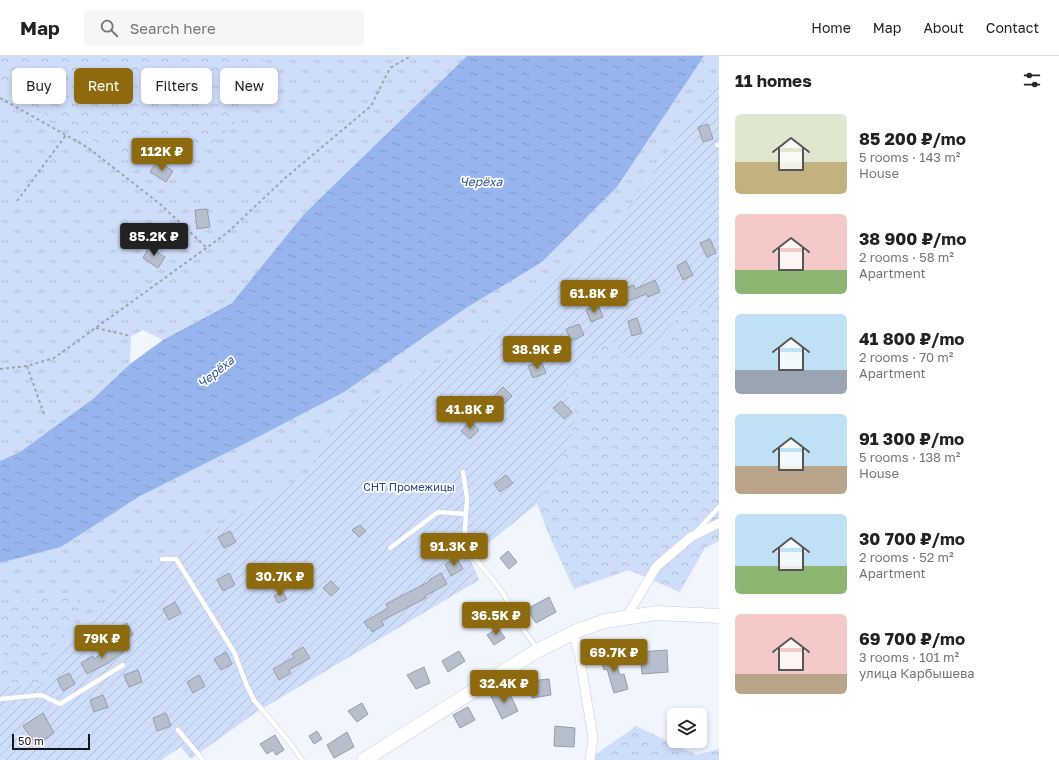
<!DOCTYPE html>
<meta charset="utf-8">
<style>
:root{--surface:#fff;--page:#f6f6f6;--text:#222;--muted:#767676;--line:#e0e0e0;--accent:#8d6a0d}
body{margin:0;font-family:"Golos Text",sans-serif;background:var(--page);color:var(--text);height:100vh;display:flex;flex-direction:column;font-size:15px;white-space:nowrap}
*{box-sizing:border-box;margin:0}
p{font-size:13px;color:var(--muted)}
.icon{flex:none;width:22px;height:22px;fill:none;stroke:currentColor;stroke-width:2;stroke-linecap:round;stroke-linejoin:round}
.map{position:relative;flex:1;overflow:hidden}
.sheet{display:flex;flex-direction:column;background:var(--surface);width:340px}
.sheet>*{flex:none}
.guide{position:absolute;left:12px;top:12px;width:380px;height:36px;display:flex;gap:8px}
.fabs{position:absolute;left:667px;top:652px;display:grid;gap:8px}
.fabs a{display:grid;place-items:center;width:40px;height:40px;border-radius:6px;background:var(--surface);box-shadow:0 2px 6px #0003;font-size:20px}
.scale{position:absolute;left:12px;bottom:10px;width:78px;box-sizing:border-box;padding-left:4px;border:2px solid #13161b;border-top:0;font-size:11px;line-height:14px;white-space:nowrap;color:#13161b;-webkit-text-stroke:3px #fff;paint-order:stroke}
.price{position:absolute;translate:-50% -34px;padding:0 9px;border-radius:4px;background:var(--accent);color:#fff;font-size:13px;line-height:26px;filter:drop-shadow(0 1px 2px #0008)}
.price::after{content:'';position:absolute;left:50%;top:24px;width:12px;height:9px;margin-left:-6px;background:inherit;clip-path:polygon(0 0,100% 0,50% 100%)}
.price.active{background:#222;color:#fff}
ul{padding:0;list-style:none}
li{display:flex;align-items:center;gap:12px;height:100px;padding:0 16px}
li span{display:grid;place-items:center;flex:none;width:112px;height:80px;border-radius:6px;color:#555}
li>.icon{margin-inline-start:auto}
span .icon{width:48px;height:48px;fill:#fffc;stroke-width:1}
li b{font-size:17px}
h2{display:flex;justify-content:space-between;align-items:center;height:48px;padding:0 16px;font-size:17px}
.tag{padding:0 14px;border-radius:6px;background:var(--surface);box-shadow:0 2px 6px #0003;font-size:14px;line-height:36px}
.tag.active{background:var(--accent);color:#fff}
header{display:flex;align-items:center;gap:24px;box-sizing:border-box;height:56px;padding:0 20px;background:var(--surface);border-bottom:1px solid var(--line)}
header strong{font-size:19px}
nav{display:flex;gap:22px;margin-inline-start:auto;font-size:14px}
.search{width:280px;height:36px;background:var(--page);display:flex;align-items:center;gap:10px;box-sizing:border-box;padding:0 14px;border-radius:6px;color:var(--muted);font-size:15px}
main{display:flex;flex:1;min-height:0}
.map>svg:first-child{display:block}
.grass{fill:url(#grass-tufts)}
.forest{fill:url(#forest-crowns)}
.garden{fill:url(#garden-furrows)}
.water{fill:url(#water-ripples)}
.building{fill:#b7bfcd;stroke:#959caa}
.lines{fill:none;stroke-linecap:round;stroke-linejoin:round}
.service-casing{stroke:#c6cddc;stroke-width:5.5}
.minor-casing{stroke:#c6cddc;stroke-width:10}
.primary-casing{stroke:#c6cddc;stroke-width:15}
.path{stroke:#9fa4ab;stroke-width:2;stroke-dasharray:3 3;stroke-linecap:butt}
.service{stroke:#fff;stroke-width:4.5}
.minor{stroke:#fff;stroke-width:9}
.primary{stroke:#fff;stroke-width:14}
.labels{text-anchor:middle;stroke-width:3.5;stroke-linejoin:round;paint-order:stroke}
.park-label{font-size:11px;fill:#244386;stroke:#fff}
.water-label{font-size:12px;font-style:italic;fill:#325296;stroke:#fff}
</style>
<header>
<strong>Map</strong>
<div class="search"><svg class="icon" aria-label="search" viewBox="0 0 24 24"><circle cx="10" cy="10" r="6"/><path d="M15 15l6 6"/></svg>Search here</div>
<nav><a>Home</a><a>Map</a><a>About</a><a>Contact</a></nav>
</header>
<main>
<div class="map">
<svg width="719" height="704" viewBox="0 0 719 704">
<defs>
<pattern id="grass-tufts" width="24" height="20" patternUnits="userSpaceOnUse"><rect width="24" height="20" fill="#ceddfa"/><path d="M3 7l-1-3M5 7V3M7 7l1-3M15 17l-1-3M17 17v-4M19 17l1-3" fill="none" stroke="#b0bdd6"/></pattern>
<pattern id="forest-crowns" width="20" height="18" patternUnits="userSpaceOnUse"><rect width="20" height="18" fill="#ceddfa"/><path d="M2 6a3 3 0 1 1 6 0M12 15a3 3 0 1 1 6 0" fill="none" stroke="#b0bdd6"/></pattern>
<pattern id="garden-furrows" width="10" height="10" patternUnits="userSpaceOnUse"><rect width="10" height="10" fill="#ceddfa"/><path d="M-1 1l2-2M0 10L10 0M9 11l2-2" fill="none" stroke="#b0bdd6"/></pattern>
<pattern id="water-ripples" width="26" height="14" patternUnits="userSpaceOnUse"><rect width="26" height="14" fill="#96b4ed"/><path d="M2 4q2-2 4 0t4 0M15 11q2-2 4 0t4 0" fill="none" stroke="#809acb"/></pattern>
</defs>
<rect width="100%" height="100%" fill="#f0f5fe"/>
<path class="grass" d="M263,0h204l-163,158 -72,89 -69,37 -20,-10 -12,6 -1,28 -36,34 -74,54 -20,9v-372l125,71 61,-9 68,-51 10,-38z
M704,0h15v24l-104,146 -123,108 -154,85 -28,54 -171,101 -95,92v-8l18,-19 5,-46 -23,6 -22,1 -13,4h-9v-41l61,-16 79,-51 323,-186 79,-48 75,-75z
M0,586l4,2 -4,31z"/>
<path class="forest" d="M0,0h263l1,6 -10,38 -40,46 -89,14 -125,-71z
M698,251l21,3v231l-14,7 -25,44 -51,-22 -55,19 -23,-49 -14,-36 11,-18 28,-70 -11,-28 17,-26 28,-22 47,7 24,-36z
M67,537l9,2 4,17 -18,27 -18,19v8l9,16 -53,5v-12l4,-31 -4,-2v-38h9l13,-4 22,-1z
M636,670l61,29 22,-6v11h-131z"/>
<path class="garden" d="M719,24v230l-21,-3 -17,4 -24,36 -26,13 -21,-20 -28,22 -17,26 11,28 -7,29 -21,41 -11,18 -67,54 9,22 -224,133 -64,46 -10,-12 -20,13h-161v-73l52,-5 -8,-16 95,-92 171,-101 28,-54 154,-85 123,-108z"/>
<path class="water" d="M467,0h237l-87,131 -75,75 -79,48 -119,82 -94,49 -110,55 -79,51 -61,16v-102l20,-9 74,-54 36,-34 33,-24 69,-37 72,-89z"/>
<path class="building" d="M708,68l5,15 -10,3 -5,-15z
M157,105l16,10 -7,11 -16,-10z
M207,153l3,18 -13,2 -2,-19z
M710,183l6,14 -9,4 -7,-14z
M149,191l16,10 -7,11 -15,-10z
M686,205l7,14 -10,5 -6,-14z
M655,224l5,12 -12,5 -2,-3 -20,8 -4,-12 12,-5 1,4z
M598,249l5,12 -12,5 -5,-12z
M637,262l5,15 -10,3 -4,-15z
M579,268l5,11 -13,6 -5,-12z
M559,287l5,11 -12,6 -5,-12z
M541,305l5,12 -13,5 -5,-12z
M503,331l9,9 -9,9 -9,-9z
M561,345l11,11 -8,7 -11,-11z
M470,365l9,9 -9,9 -9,-8z
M506,419l7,8 -13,9 -6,-8z
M360,469l6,6 -7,6 -7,-7z
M230,475l6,11 -12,6 -6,-11z
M508,495l9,11 -8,7 -9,-11z
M457,502l6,11 -12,7 -6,-12z
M229,517l6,12 -12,6 -6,-11z
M441,517l6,11 -22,12 1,2 -45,23 3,4 -12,7 -2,-5 -2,1 -4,-6 24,-14 -2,-4 44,-23 -1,-1z
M331,525l8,8 -8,7 -8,-8z
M282,535l5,8 -9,4 -4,-7z
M549,541l7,15 -20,11 -9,-14z
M175,546l6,11 -12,7 -6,-11z
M127,567l6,12 -12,6 -6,-11z
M498,572l7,10 -11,7 -7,-10z
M116,587l7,9 -13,10 -23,12 -6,-11 12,-7 1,3z
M303,591l7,11 -21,12 2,3 -12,7 -6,-11 21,-12 -2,-3z
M667,594l1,22 -26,2 -2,-22z
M459,595l6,10 -17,11 -6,-11z
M226,596l6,12 -11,6 -7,-11z
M612,596l8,23 4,-1 4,15 -14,4 -7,-24 -3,1 -4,-14z
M424,611l6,16 -14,6 -9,-14z
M138,614l4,12 -13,5 -5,-12z
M69,617l6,11 -12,7 -6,-12z
M199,619l6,11 -12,7 -6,-11z
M549,623l2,16 -19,3 -2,-17z
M507,632l11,23 -16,8 -11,-23z
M103,639l5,12 -14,5 -4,-12z
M362,647l6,11 -11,8 -9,-11z
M468,651l7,13 -15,8 -7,-13z
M43,657l11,20 -18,12 -13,-19z
M166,657l5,13 -14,5 -4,-13z
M555,670l20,2 -1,19 -20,-1z
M317,675l5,8 -8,5 -5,-8z
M347,676l7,15 -20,11 -7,-13z
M275,679l9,15 -8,5 -3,-5 -6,4 -7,-10z"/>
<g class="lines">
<defs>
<path id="service" d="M717,89h2
M463,416l4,26 -2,32 1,11 9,17 26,32 22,39 14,19
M697,475l22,-24
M390,492l48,-36 28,2
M162,503h14l58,93 13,34 7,14 36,43 12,17
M0,643l41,-4 19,9 63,-39
M178,674l25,30"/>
<path id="minor" d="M626,562l30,-51 35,-30 28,-14
M573,576l6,21 14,85 -3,22"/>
<path id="primary" d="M364,704l171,-108 44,-22 26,-9 52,-8 62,3"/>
</defs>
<use href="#service" class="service-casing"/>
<use href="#minor" class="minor-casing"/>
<use href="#primary" class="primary-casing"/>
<path class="path" d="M0,42l87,49 73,57 46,43
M17,145l49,-66
M96,272l35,8
M27,310l18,51
M0,313l27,-3 27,-8 173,-125 57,-54 87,-73 19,-38 21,-12"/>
<use href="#service" class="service"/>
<use href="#minor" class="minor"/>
<use href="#primary" class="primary"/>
</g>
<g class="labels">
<g class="park-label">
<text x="409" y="435">СНТ Промежицы</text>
</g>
<g class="water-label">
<text x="481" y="130">Черёха</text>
<text transform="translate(216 316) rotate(-39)" y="4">Черёха</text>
</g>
</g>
</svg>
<div class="fabs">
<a><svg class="icon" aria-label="layers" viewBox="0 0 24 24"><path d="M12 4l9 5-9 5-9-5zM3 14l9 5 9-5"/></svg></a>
</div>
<div class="scale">50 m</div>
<b class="price" style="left:162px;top:116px">112K ₽</b>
<b class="price active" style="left:154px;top:201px">85.2K ₽</b>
<b class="price" style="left:594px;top:258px">61.8K ₽</b>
<b class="price" style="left:537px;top:314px">38.9K ₽</b>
<b class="price" style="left:470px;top:374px">41.8K ₽</b>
<b class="price" style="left:454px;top:511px">91.3K ₽</b>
<b class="price" style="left:280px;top:541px">30.7K ₽</b>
<b class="price" style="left:496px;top:580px">36.5K ₽</b>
<b class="price" style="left:102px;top:603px">79K ₽</b>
<b class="price" style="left:614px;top:617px">69.7K ₽</b>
<b class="price" style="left:504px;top:648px">32.4K ₽</b>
<div class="guide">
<a class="tag">Buy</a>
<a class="tag active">Rent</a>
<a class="tag">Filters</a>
<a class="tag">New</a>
</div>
</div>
<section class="sheet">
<h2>11 homes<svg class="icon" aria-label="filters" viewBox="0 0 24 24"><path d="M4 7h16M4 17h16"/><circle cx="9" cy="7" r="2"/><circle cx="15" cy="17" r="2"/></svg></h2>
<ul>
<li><span style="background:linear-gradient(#dfe7d0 60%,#c2b280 0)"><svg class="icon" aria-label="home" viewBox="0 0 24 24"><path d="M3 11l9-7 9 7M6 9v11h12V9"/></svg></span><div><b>85 200 ₽/mo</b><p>5 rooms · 143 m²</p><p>House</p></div></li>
<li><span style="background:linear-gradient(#f6c9c9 70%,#8fb573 0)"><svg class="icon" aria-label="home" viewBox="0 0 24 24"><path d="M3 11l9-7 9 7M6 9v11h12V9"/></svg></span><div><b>38 900 ₽/mo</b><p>2 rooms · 58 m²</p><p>Apartment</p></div></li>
<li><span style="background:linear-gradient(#bfe0f5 70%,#9aa5b1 0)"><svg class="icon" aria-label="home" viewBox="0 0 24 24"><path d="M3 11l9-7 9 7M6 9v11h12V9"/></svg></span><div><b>41 800 ₽/mo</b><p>2 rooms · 70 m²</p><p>Apartment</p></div></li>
<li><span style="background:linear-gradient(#bfe0f5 65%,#b9a48a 0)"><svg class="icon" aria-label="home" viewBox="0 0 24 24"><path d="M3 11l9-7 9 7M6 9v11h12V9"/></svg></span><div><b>91 300 ₽/mo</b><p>5 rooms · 138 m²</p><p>House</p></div></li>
<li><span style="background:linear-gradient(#bfe0f5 65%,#8fb573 0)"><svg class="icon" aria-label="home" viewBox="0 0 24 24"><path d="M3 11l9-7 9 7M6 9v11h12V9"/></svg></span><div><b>30 700 ₽/mo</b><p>2 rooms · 52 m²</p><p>Apartment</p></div></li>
<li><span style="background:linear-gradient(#f6c9c9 75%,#b9a48a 0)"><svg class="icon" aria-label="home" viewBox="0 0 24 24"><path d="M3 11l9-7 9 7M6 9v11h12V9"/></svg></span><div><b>69 700 ₽/mo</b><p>3 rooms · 101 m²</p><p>улица Карбышева</p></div></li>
</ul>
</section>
</main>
